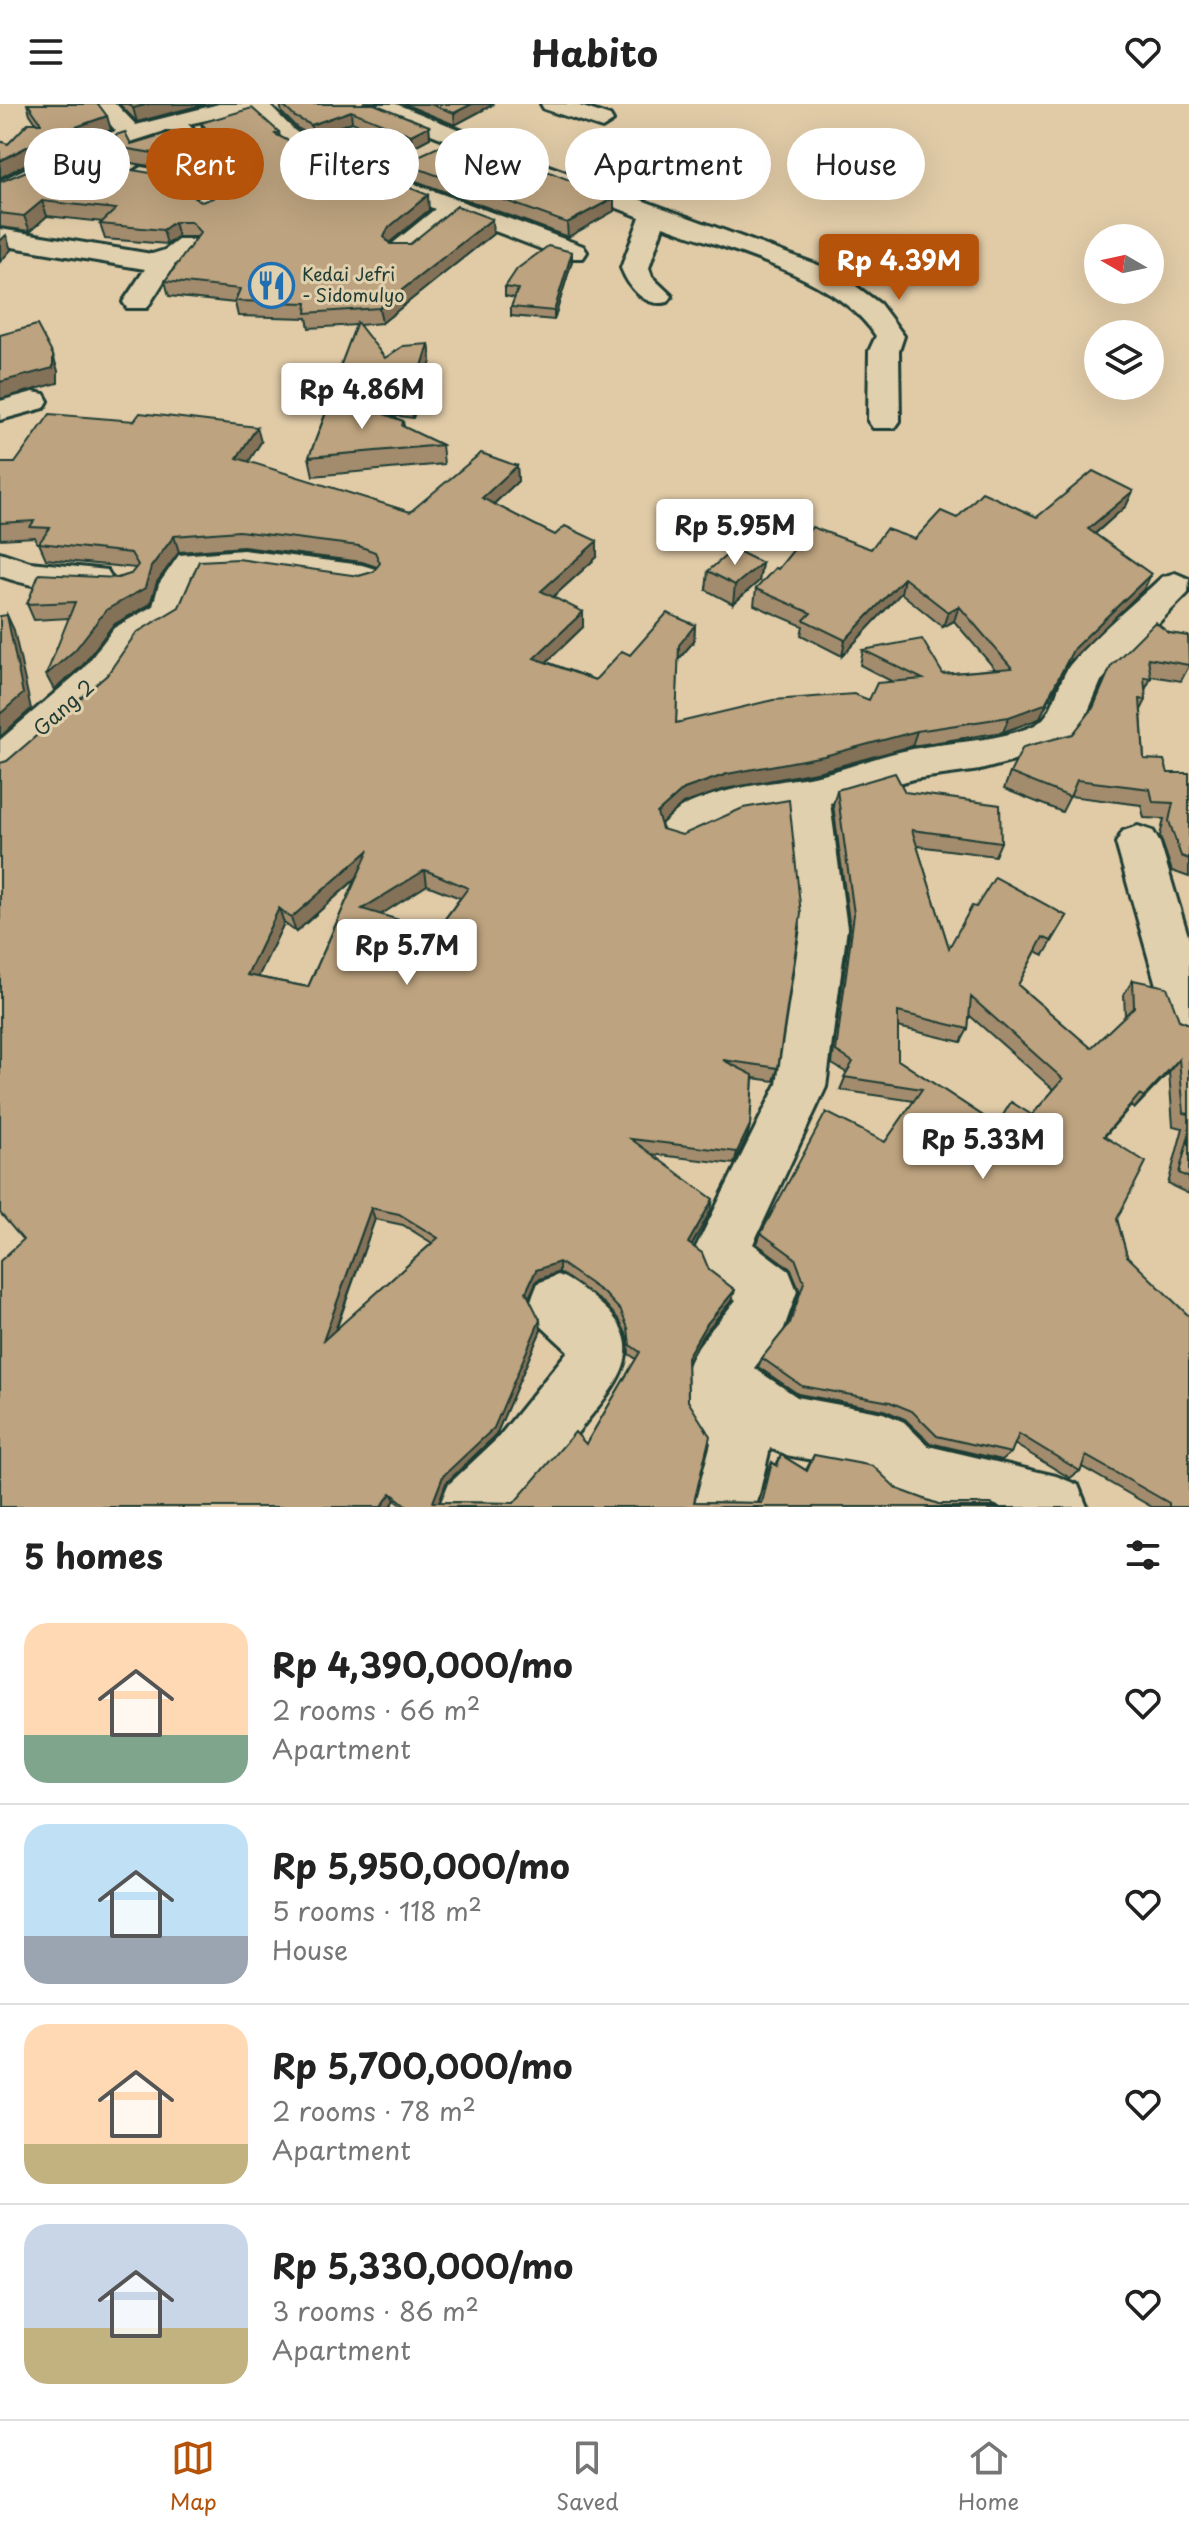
<!DOCTYPE html>
<meta charset="utf-8">
<style>
:root{--surface:#fff;--page:#f6f6f6;--text:#222;--muted:#767676;--line:#e0e0e0;--accent:#b45309}
body{margin:0;font-family:"Playpen Sans",sans-serif;background:var(--page);color:var(--text);height:100vh;display:flex;flex-direction:column;font-size:30px;white-space:nowrap}
*{box-sizing:border-box;margin:0}
p{font-size:26px;color:var(--muted)}
.icon{flex:none;width:44px;height:44px;fill:none;stroke:currentColor;stroke-width:2;stroke-linecap:round;stroke-linejoin:round}
.map{position:relative;height:1403px;overflow:hidden}
.details{display:flex;flex-direction:column;background:var(--surface);flex:1}
.details>*{flex:none}
.banner{position:absolute;left:24px;top:24px;width:1142px;height:72px;display:flex;gap:16px}
.needle{width:52px;rotate:279deg}
.tools{position:absolute;left:1084px;top:120px;display:grid;gap:16px}
.tools a{display:grid;place-items:center;width:80px;height:80px;border-radius:50%;background:var(--surface);box-shadow:0 8px 32px #0002;font-size:40px}
.price{position:absolute;translate:-50% -68px;padding:0 18px;border-radius:8px;background:#fff;color:#222;font-size:26px;line-height:52px;filter:drop-shadow(0 2px 4px #0008)}
.price::after{content:'';position:absolute;left:50%;top:48px;width:24px;height:18px;margin-left:-12px;background:inherit;clip-path:polygon(0 0,100% 0,50% 100%)}
.price.active{background:var(--accent);color:#fff}
ul{padding:0;list-style:none}
li{display:flex;align-items:center;gap:24px;height:200px;padding:0 24px}
li+li{border-top:2px solid var(--line)}
li span{display:grid;place-items:center;flex:none;width:224px;height:160px;border-radius:24px;color:#555}
li>.icon{margin-inline-start:auto}
span .icon{width:96px;height:96px;fill:#fffc;stroke-width:1}
li b{font-size:34px}
h2{display:flex;justify-content:space-between;align-items:center;height:96px;padding:0 24px;font-size:34px}
.chip{padding:0 28px;border-radius:36px;background:var(--surface);box-shadow:0 8px 32px #0002;font-size:28px;line-height:72px}
.chip.active{background:var(--accent);color:#fff}
header{display:flex;justify-content:space-between;align-items:center;height:104px;padding:0 24px;background:var(--surface);font-size:36px;font-weight:700}
.tabs{display:flex;justify-content:space-around;align-items:center;height:112px;border-top:2px solid var(--line);background:var(--surface);font-size:22px;color:var(--muted)}
.tabs a{display:grid;justify-items:center;gap:4px}
.tabs .active{color:var(--accent)}
.map>svg:first-child{display:block}
.lines{fill:none;stroke-linecap:round;stroke-linejoin:round}
.minor-casing{stroke:#1f3d34;stroke-width:6}
.minor{fill:#e1d0ad;fill-rule:evenodd}
.wall{fill:#a38c6d;stroke:#1f3d34;stroke-width:2;fill-rule:evenodd}
.shaded-wall{fill:#847259;stroke:#1f3d34;stroke-width:2}
.building{fill:#bda37f;stroke:#1f3d34;stroke-width:2;fill-rule:evenodd}
.labels{text-anchor:middle;stroke-width:6;stroke-linejoin:round;paint-order:stroke}
.far-poi-label{font-size:18px;fill:#1f3d34;stroke:#e1d0ad;text-anchor:start}
.street-label{font-size:20px;fill:#1f3d34;stroke:#e1d0ad}
</style>
<header><svg class="icon" aria-label="menu" viewBox="0 0 24 24"><path d="M4 6h16M4 12h16M4 18h16"/></svg>Habito<svg class="icon" aria-label="heart" viewBox="0 0 24 24"><path d="M12 20l-8-8c-3-5 5-10 8-4 3-6 11-1 8 4z"/></svg></header>
<div class="map">
<svg width="1189" height="1403" viewBox="0 0 1189 1403">
<rect width="100%" height="100%" fill="#e1cba7"/>
<filter id="ink" filterUnits="userSpaceOnUse"><feTurbulence type="fractalNoise" baseFrequency=".0125" numOctaves="2"/><feDisplacementMap in="SourceGraphic" scale="16" xChannelSelector="R" yChannelSelector="G"/><feConvolveMatrix kernelMatrix="1 2 1 2 8 2 1 2 1" color-interpolation-filters="sRGB"/></filter>
<g filter="url(#ink)">
<g class="lines">
<defs>
<path id="minor" d="M93,0h23l20,21 83,-21h49l27,27 17,10 73,32 198,73 4,6 -4,6h-18l-107,-41 -48,39h-18l-4,-6 4,-6 43,-35 -139,-58 -17,-10 -30,-30 -61,13 32,34 3,5 -3,5h-18l-34,-38 -78,25 -90,43v-17l74,-36 42,-14z
M365,0h31l153,62 288,106 43,32 24,32 -5,15 1,70 -5,7h-22l-5,-7 1,-70 7,-15c-38,-60 -149,-86 -213,-110l-14,42 3,9 20,19 -4,6c-23,6 -39,-14 -47,-34l19,-51 -272,-108z
M541,0h33l36,12 3,5 -11,7 -58,-19z
M141,63l78,13 12,7 -17,24 -9,3 -13,-8 11,-14 -71,-13 -3,-5z
M0,125l152,25 13,-4 13,-10h18l4,6 -17,16 -8,2 -28,44h-20l-4,-6 22,-33 -145,-24z
M33,288l11,2 4,7 -4,7 -44,12v-19z
M243,446l119,15 13,4 5,8 -5,8 -13,4 -119,-17 -41,2 -19,46 -43,26 -28,42 -98,86 -14,4v-38l84,-72 30,-40 39,-22 6,-22 20,-29z
M0,448l30,10 77,8 5,8 -5,8c-32,9 -76,1 -107,-10z
M1175,469l14,6 -1,14 -87,88 -18,42 -20,25 -83,22 -67,9 -83,24 17,125 -21,159 -73,157 36,27 8,20 -14,40 -29,37 43,29 86,16 21,9 24,24 128,30 22,9 9,22h-156l-40,-14 -23,-23 -82,-15 -16,-7 -14,59h-62l17,-64c-47,-72 -23,-84 25,-143l-27,-22 -13,-31 81,-163 24,-156 -12,-117 -49,9 -61,27 -15,-5 -6,-12c20,-39 110,-46 150,-53 36,-6 70,-22 105,-28 39,-8 83,-7 120,-23 23,-10 23,-43 37,-61 26,-32 63,-60 92,-88z
M1138,722l15,5 7,12 29,96v99l-17,-6 -7,-15 -49,-174 7,-12z
M558,1171c19,8 30,18 45,31 49,44 10,81 -21,121 -22,28 -43,55 -68,80h-75l9,-22 49,-46 71,-88 -30,-28 -8,-20 8,-20z"/>
</defs>
<use href="#minor" class="minor-casing"/>
<use href="#minor" class="minor"/>
</g>
<path class="wall" d="M27,0h1l83,26 -64,23 -39,-9 28,-21 -6,-9z
M119,0h86l-68,18z
M280,0h94l55,22 1,12 -17,9 -61,-25 -40,14 -15,-8 -15,-15z
M404,0h90l-39,21z
M201,19l78,9 1,5 62,32 87,41 -39,32v2h20l83,-10 -111,89 -23,2 26,33 44,-14 2,17 -18,57 -29,-4 19,7 1,6 38,18 2,19 -131,12 -4,-19 23,-61 -1,-5 25,-66 -47,3 -2,-10 -69,-2 -3,-13 -66,-7 -4,-15 32,-43 -1,-1h-18l-11,7 -62,-5 -5,-15 3,-2 -56,-6 -17,15 -30,-4v-45l194,-2 4,14 -3,4 7,4 11,-4 14,-19 -131,-22 -4,-14 39,1 65,12 21,1 2,-3 -15,-17z
M403,59l211,48 -46,26 -163,-60z
M572,157l-18,59 -43,-4v-9l4,-9 -10,-2v-9z
M261,338l-13,20 162,50 107,-46 1,15 -24,23 103,53 -44,40 30,30 -36,35 48,18 35,-25 65,-30 -1,16 -16,19 -2,63 193,-23 24,-18 -33,-17 3,-15 80,24 52,-5 -41,-48 -11,6 -42,-34 -59,63 -41,-21 2,-9 -49,-21 2,-16 22,-20 137,-30 42,-21 80,-1 96,-26 -7,15 -31,28 56,40 -7,15 -76,74 -29,56 -36,13 -91,14 -91,25 -96,18 -42,15 -22,20 117,244 -4,13 -21,-3 -3,47 -3,12 -13,27 -83,-10 60,56 -20,36 41,54 -29,35 -16,28 1,38 6,101 65,1 9,-33 4,-8 4,3 5,-10 25,15 8,-15 83,34 41,15 60,3h-594l-9,-7 -5,7h-390l23,-267 -16,-479 352,-185 14,-4 4,-5 -15,-5 -119,-15 -64,5 -22,30 -7,22 -37,21 -31,41 -28,24 15,-72 -35,2 -7,-16 104,-30 5,-6 -90,-9 -7,-16h-2l-2,-6 -35,2v-76h15zM356,775l-48,108 -50,-10 26,-54 12,9zM427,781l33,13 -24,33 -56,-16zM375,1115l28,6 29,18 -96,87zM559,1168l46,32 15,17 8,17 1,16 7,5 -50,85 -72,59 -75,-1 7,-19 50,-48 45,-105 -12,-32 8,-18z
M762,459l-3,18 -26,23 -27,-14 2,-19z
M1169,529l19,3 1,30 -8,15 -30,-5v2l-6,12 1,10 -5,10 3,49 24,14h21v104l-17,-6 -12,-35 4,-17 -20,-1 -3,-13 -71,-9 -8,16 -58,-23 6,-16 63,-39z
M837,686l68,2 96,50 -6,14 -78,-10 32,102 27,-41 91,9 -23,39 -8,-4 -18,34 73,63 34,-32 -1,-22 9,-14 46,40 10,4v170l-21,-10 15,-56 -10,-2 -4,-54 -35,37 -3,-3 -26,30 12,83 10,37 62,251h-37l-70,-40 -2,4 -10,7 -56,-34 -3,9 -9,7 -72,-17 -25,-24 -21,-9 -86,-16 -40,-27 4,-9 27,-34 11,-32 -9,-23 -34,-25 4,-11 124,-91 29,-41 -74,-11 7,-17 -15,-9 18,-136 -17,-123zM969,911l85,75 -22,25 -35,10 -99,-65v-33l63,15 7,-13z"/>
<path class="shaded-wall" d="M149,0h56l-68,18 -4,-14z
M472,0h22l-39,21 -1,-12z
M351,7l1,11 -40,14 -1,-11z
M107,12l4,14 -64,23 -47,25v-17l42,-22z
M429,22l1,12 -17,9 -2,-12z
M194,76l4,14 -9,13 -4,-15z
M428,91l1,15 -39,32 -4,10 -2,-15 4,-9z
M614,94v13l-46,26 -1,-14z
M42,97l5,15 -17,15 -6,-15z
M492,115l1,15 -111,89 -3,-15z
M174,118l4,15 -11,7 -4,-14z
M6,131l5,15 -11,12v-21z
M572,148v9l-18,59v-9z
M429,240l2,17 -18,57 -2,-17z
M53,251l5,16v12l-58,16v-17z
M257,323l4,15 -20,32 -4,-16z
M517,362l1,15 -35,33 -1,-16z
M1133,387l-7,15 -44,39 6,-16z
M174,432l5,16 -22,30 -7,22 -37,21 -31,41 -28,24 -8,-15 60,-65 45,-43z
M597,437v16l-55,50 -1,-16z
M762,459l-3,18 -26,23 2,-19z
M1151,470l-7,15 -76,74 -29,56 -36,13 6,-15 65,-69z
M904,474l-3,15 -59,63 3,-16z
M959,502l-5,15 -11,6 5,-15z
M583,508v15l-48,46 -1,-15z
M7,511l7,15 17,79 -31,28v-23z
M695,521l-1,16 -16,19 1,-15z
M917,627l-5,15 -91,25 -96,18 -42,15 -27,24 1,-15 27,-24 43,-15z
M369,746l3,14 -76,68 -5,-14z
M425,766l2,15 -61,39 -4,-15z
M279,804l5,15 -31,65 -6,-13z
M1179,955l-10,13 -35,37 10,-12z
M750,1021l-3,12 -13,27 3,-12z
M713,1095l-2,11 -24,44 1,-11z
M371,1104l4,11 -47,131 -5,-9z
M559,1158v10l-22,8 -10,22 -1,-10 10,-22z
M735,1186l-3,10 -29,35 -18,31 2,-9 18,-31z
M540,1216l1,10 -45,105 -50,48 -9,24 -4,-5 10,-26z
M391,1389l4,7 -5,7h-9z"/>
<path class="building" d="M28,0h70l9,12 -65,23 -42,22v-20l8,3 20,-21h13z
M129,0h20l-16,4z
M281,0h93l55,22 -18,9 -60,-24 -40,14 -16,-8z
M430,0h42l-18,9z
M252,4l27,24 -4,2 67,35 9,-5 77,31 -40,33 -4,9 6,7h20l47,-38 35,13 -113,89 -73,5 1,-10 -72,-2 5,-12 -75,-8 35,-48 -8,-11h-18l-11,8 -63,-6 16,-15 -74,-8 -18,15 -24,-3v-31l58,-24 136,22 -9,12 17,10 11,-4 17,-24 -5,-9 -133,-22 33,-11 6,12 43,-13 22,25 21,1 5,-10 -21,-24z
M438,43l68,21 14,-8 94,38 -47,25 -164,-60z
M548,142l24,6 -18,59 -43,-4 7,-18 -13,-2 12,-18z
M357,218l28,36 18,-12 26,-2 -18,57 -80,-10z
M37,221l16,30v13l-53,14v-47z
M333,291l70,26 -1,5 40,19 -133,12z
M140,309l117,14 -20,31 173,54 71,-59 36,13 -35,32 73,37 10,-9 32,15 -56,50 42,21 -49,46 61,22 27,-29 8,4 37,-42 28,12 -16,20 -3,78 97,-23 81,-6 15,6 8,-17 46,-4 -60,-29 59,-11 21,35 69,-6 -53,-62 -11,6 -44,-34 -59,62 -41,-20 7,-7 -55,-24 19,-21 3,1 34,-42 59,22 15,-20 29,10 26,-28 16,7 25,-26 55,25 56,-46 40,20 -45,38 63,45 -77,74 -29,56 -36,13 -92,14 -93,25 -97,18 -43,15 -27,24 5,16 20,6 61,-27 46,-8 12,114 -23,154 -55,-8 30,15 -3,50 -13,27 -106,-13 82,60 -25,44 14,10 7,17 26,20 -30,36 -18,31 1,44 22,35 -16,66 68,1 10,-41 5,4 4,-11 26,16 7,-16 59,11 24,23 41,15h53l7,3h-590l-17,-14 -10,14h-381v-246l23,-21 -23,-27v-450l7,-2 100,-86 29,-42 43,-26 20,-46 39,-2 121,17 14,-4 7,-9 -5,-11 -16,-6 -120,-15 -65,5 -23,31 -6,21 -39,22 -31,40 -29,25 29,-73 -48,2 12,-30 79,4 13,-4 7,-9 -7,-12 -92,-10 11,-15 -20,-1 4,-6 -34,2v-60h15l35,-49 84,7zM369,746l-61,137 -61,-12 32,-67 12,10zM425,766l43,18 -32,43 -74,-22zM371,1104l28,6 39,24 -115,103zM559,1158l46,32 16,17 7,17 2,17 10,7 -54,92 -11,-12 -61,71 -81,-1 10,-26 51,-48 46,-108 -14,-28 10,-22z
M734,445l28,14 -27,22 -27,-14z
M7,511l16,79 -23,20v-98z
M1155,518l14,11 19,3 1,29 -41,-7 3,20 -7,-1 2,23 -6,-1 4,60 20,1 4,13h21v86l-8,-3 -12,-35 4,-18 -20,-1 -3,-13 -73,-9 -7,17 -60,-24 13,-26 50,-13 20,-26 18,-42z
M895,669l10,19 95,13 1,37 -89,-12 37,118 23,-42 4,1 19,-30 72,39 -16,25 -8,-4 -25,48 73,63 43,-41 -1,-27 34,7 12,33 10,4v90l-5,-1 -5,-54 -35,38 -4,-3 -36,42 42,26 -29,57 10,37 62,60v191h-20v-4l-83,-47 -6,15 -61,-37 -8,19 -74,-17 -25,-25 -22,-9 -88,-16 -40,-28 28,-35 14,-41 -9,-24 -34,-25 65,-121 59,30 37,-53 -78,-12 9,-15 -17,-11 18,-137 -17,-124zM971,893l92,82 -31,36 -21,-13 -14,23 -99,-65v-48l70,17z
M1189,1031v43l-10,-5z"/>
</g>
<defs>
<symbol id="restaurant-ring" viewBox="-11 -11 22 22"><circle r="9.5" fill="#e1d0ad" stroke="#1f6fb2" stroke-width="1.5"/><path d="M-5-6h1v4h1v-4h1v4h1v-4h1v5L-1.5 .5V6h-2V.5L-5-1ZM5-6V6H3V1.5H1.5Q1.5-4 5-6Z" fill="#1f6fb2"/></symbol>
</defs>
<g fill-rule="evenodd">
<use href="#restaurant-ring" x="246" y="156" width="51" height="51"/>
</g>
<g class="labels">
<g class="far-poi-label">
<text x="302" y="177">Kedai Jefri<tspan x="302" dy="21">- Sidomulyo</tspan></text>
</g>
<g class="street-label">
<text transform="translate(64 604) rotate(-42)" y="7">Gang 2</text>
</g>
</g>
</svg>
<div class="tools">
<a><svg class="needle" viewBox="-14 -14 28 28"><path d="M0-13l5 13h-10z" fill="#e53935"/><path d="M0 13l5-13h-10z" fill="#767676"/></svg></a>
<a><svg class="icon" aria-label="layers" viewBox="0 0 24 24"><path d="M12 4l9 5-9 5-9-5zM3 14l9 5 9-5"/></svg></a>
</div>
<b class="price active" style="left:899px;top:198px">Rp 4.39M</b>
<b class="price" style="left:362px;top:327px">Rp 4.86M</b>
<b class="price" style="left:735px;top:463px">Rp 5.95M</b>
<b class="price" style="left:407px;top:883px">Rp 5.7M</b>
<b class="price" style="left:983px;top:1077px">Rp 5.33M</b>
<div class="banner">
<a class="chip">Buy</a>
<a class="chip active">Rent</a>
<a class="chip">Filters</a>
<a class="chip">New</a>
<a class="chip">Apartment</a>
<a class="chip">House</a>
</div>
</div>
<section class="details">
<h2>5 homes<svg class="icon" aria-label="filters" viewBox="0 0 24 24"><path d="M4 7h16M4 17h16"/><circle cx="9" cy="7" r="2"/><circle cx="15" cy="17" r="2"/></svg></h2>
<ul>
<li><span style="background:linear-gradient(#ffd9b3 70%,#7fa58c 0)"><svg class="icon" aria-label="home" viewBox="0 0 24 24"><path d="M3 11l9-7 9 7M6 9v11h12V9"/></svg></span><div><b>Rp 4,390,000/mo</b><p>2 rooms · 66 m²</p><p>Apartment</p></div><svg class="icon" aria-label="heart" viewBox="0 0 24 24"><path d="M12 20l-8-8c-3-5 5-10 8-4 3-6 11-1 8 4z"/></svg></li>
<li><span style="background:linear-gradient(#bfe0f5 70%,#9aa5b1 0)"><svg class="icon" aria-label="home" viewBox="0 0 24 24"><path d="M3 11l9-7 9 7M6 9v11h12V9"/></svg></span><div><b>Rp 5,950,000/mo</b><p>5 rooms · 118 m²</p><p>House</p></div><svg class="icon" aria-label="heart" viewBox="0 0 24 24"><path d="M12 20l-8-8c-3-5 5-10 8-4 3-6 11-1 8 4z"/></svg></li>
<li><span style="background:linear-gradient(#ffd9b3 75%,#c2b280 0)"><svg class="icon" aria-label="home" viewBox="0 0 24 24"><path d="M3 11l9-7 9 7M6 9v11h12V9"/></svg></span><div><b>Rp 5,700,000/mo</b><p>2 rooms · 78 m²</p><p>Apartment</p></div><svg class="icon" aria-label="heart" viewBox="0 0 24 24"><path d="M12 20l-8-8c-3-5 5-10 8-4 3-6 11-1 8 4z"/></svg></li>
<li><span style="background:linear-gradient(#c9d6e8 65%,#c2b280 0)"><svg class="icon" aria-label="home" viewBox="0 0 24 24"><path d="M3 11l9-7 9 7M6 9v11h12V9"/></svg></span><div><b>Rp 5,330,000/mo</b><p>3 rooms · 86 m²</p><p>Apartment</p></div><svg class="icon" aria-label="heart" viewBox="0 0 24 24"><path d="M12 20l-8-8c-3-5 5-10 8-4 3-6 11-1 8 4z"/></svg></li>
</ul>
</section>
<nav class="tabs">
<a class="active"><svg class="icon" aria-label="map" viewBox="0 0 24 24"><path d="M3 6l6-2 6 2 6-2v14l-6 2-6-2-6 2zM9 4v14M15 6v14"/></svg>Map</a>
<a><svg class="icon" aria-label="saved" viewBox="0 0 24 24"><path d="M7 4h10v16l-5-4-5 4z"/></svg>Saved</a>
<a><svg class="icon" aria-label="home" viewBox="0 0 24 24"><path d="M3 11l9-7 9 7M6 9v11h12V9"/></svg>Home</a>
</nav>
